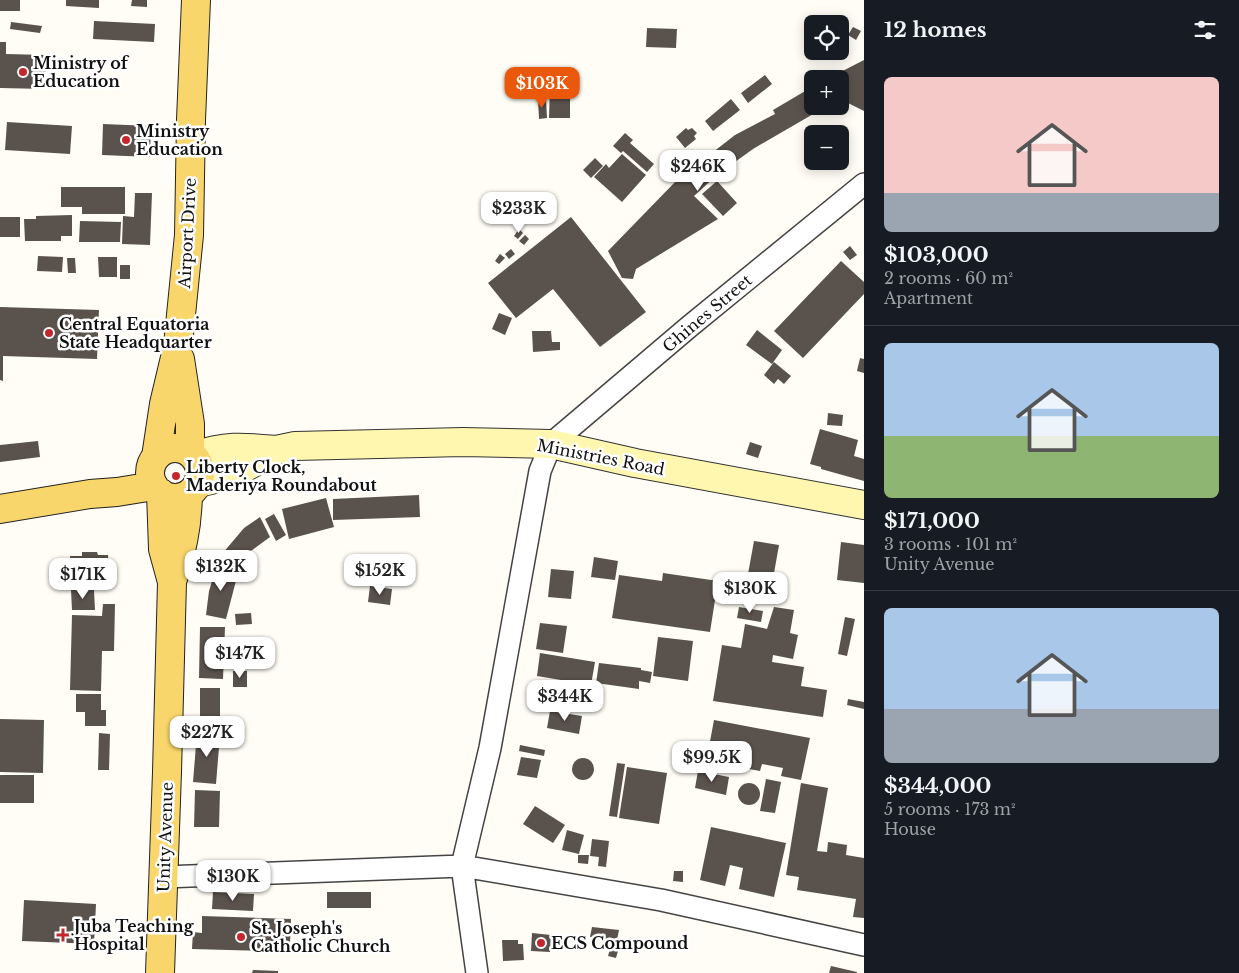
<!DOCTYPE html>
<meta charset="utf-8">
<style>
:root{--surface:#171b24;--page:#20242c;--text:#f1f3f6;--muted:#9ea1a6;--line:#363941;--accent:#ea580c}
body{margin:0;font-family:"Libre Baskerville",serif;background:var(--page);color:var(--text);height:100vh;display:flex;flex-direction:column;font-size:19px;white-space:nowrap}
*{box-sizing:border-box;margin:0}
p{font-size:16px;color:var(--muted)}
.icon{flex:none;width:28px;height:28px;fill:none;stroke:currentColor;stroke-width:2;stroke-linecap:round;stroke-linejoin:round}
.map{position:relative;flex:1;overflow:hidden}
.drawer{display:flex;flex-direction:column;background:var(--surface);width:375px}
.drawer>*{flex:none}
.controls{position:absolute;left:804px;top:15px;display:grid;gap:10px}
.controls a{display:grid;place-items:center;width:45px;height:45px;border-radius:8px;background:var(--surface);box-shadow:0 2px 12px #0003;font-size:25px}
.price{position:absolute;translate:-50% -42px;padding:0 11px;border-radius:10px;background:#fff;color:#222;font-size:16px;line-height:32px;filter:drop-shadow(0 1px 2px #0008)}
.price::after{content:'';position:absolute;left:50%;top:30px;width:15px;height:11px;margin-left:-8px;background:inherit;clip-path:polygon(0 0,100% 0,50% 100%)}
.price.current{background:var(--accent);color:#fff}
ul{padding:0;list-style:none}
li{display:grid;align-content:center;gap:10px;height:265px;padding:0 20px}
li+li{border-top:1px solid var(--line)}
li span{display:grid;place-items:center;height:155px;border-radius:8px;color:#555}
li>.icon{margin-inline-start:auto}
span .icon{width:90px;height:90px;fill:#fffc;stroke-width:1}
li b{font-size:21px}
h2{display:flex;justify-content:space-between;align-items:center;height:60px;padding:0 20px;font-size:21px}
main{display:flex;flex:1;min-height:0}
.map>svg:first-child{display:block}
.building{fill:#5a524d}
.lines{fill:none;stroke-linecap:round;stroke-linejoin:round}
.street-casing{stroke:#444;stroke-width:24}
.secondary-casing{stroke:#333;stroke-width:30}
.primary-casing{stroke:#222;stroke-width:30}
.street{stroke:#fff;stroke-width:21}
.secondary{stroke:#fff6b0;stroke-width:28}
.primary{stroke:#f9d66b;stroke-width:28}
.poi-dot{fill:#c4262e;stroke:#fff;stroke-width:2}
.labels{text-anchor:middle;stroke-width:5;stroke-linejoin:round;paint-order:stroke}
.poi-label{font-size:16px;font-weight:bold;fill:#111;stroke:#fff;text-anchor:start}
.street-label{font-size:16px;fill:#111;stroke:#fff}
</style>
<main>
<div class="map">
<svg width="864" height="973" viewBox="0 0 864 973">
<rect width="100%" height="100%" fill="#fffdf5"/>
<path class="building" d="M0,0h20v11h-20z
M66,0h33v8l-33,-2z
M132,0h15v7l-16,-1z
M94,21l61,3 -1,18 -61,-3z
M11,22l31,4 -2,7 -30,-4z
M853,27l8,4 -5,9 -8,-5z
M647,28l30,1 -1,19 -30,-1z
M0,42h6v12l40,1 -1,34 -45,-1z
M812,45v6h10l-8,6 -6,-9z
M864,60v51l-24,-12v-20h-13z
M765,75l7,9 -24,19 -7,-10z
M550,86h20v32h-21z
M812,87v19h15l-74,43 -36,26 -23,21 24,23 -82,50 -3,10 -11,-1 -14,-27 68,-70 59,-46 40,-21 -2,-4z
M538,99h8l1,19 -8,1z
M731,99l9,11 -27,21 -8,-10z
M7,122l65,4 -2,28 -65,-4z
M103,124l48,2 -1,31 -48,-2z
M686,128l2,2 4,-2 5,5 -3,3 2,3 -11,9 -9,-11z
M625,133l8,7 -3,3 24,21 -7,8 -24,-21 -2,2 -8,-7z
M622,154l24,21 -24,27 -28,-25 12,-13 3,4z
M595,158l8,8 -12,12 -8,-8z
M717,181l20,22 -14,13 -21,-22z
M61,187h64v27h-43v-7h-21z
M135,193h17l-2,52 -28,-1 1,-28 11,1z
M72,215v21h-11v5h-36l-1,-22h12v-3z
M0,217h20v20h-20z
M571,217l75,95 -46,35 -47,-58 -37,29 -28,-35z
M80,221l41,1 -1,20h-41z
M519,229l4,4 -5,6 -4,-3z
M525,235l4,4 -5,6 -5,-4z
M850,246l7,9 -7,5 -7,-8z
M511,249l4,5 -6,5 -4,-5z
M500,254l5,4 -6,6 -4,-3z
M38,256l25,1 -1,15 -25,-1z
M98,257h19v20h-18z
M67,258h8l1,15h-8z
M841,261l23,21v12l-61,64 -29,-27z
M120,265h10v14h-10z
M0,307l99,3 -2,49 -94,-3v25l-3,-1z
M499,313l13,5 -7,17 -13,-6z
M757,330l25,20 -10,14 -26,-19z
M532,331h19l1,11h8v8l-27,2z
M860,358l4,1v14l-7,-2z
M774,362l17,14 -7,8 -6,-5 -4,5 -10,-9z
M828,413l15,2 -1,11 -15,-1z
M820,429l38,11 -4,16 10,3v22l-43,-12v-2l-11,-3z
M38,441l2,16 -40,5v-17z
M750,442l12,4 -4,12 -12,-4z
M419,495l1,22 -87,3v-21z
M326,498l8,29 -45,12 -7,-30z
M274,514l12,21 -10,6 -11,-22z
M260,517l10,20 -19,14 -12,16 -17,-13 22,-26z
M754,541l25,4 -8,45 -25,-5z
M841,542l23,3v38l-27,-3z
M82,552h15l1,3h10l1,30 -37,2 -2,-31h12z
M594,557l24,4 -3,19 -24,-3z
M217,565l21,8 -12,46 -20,-4 3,-24z
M551,569l23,2 -3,28 -23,-2z
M663,573l55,8 -8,51 -98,-14 7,-43 43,6z
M370,586l22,3 -2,16 -22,-3z
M71,590h23l1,20h-23z
M103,604h12l-1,47h-12l-1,40 -31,-1 2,-75 30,1z
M739,607l24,4 -2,11 -24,-4z
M774,607l20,3 -4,23 8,2 -5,24 -20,-4 -1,7 32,5 -3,19 26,4 -4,27 -110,-16 9,-56 19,3 4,-24 22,5z
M251,613l1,11 -16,1 -1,-11z
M845,617l10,2 -8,37 -9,-2z
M540,623l27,3 -4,27 -27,-4z
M200,627h25l-2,52 -24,-1z
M658,637l35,4 -5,40 -35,-5z
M540,653l55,9 -4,23 -54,-9z
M599,663l42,5v2l11,2 -2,11 -11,-2v8l-43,-6z
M233,671h14v16h-14z
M200,688h20v38h-20z
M76,694h25v16h5v16h-21v-14h-9z
M848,699l16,3v7l-17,-4z
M550,711l32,5 -3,18 -32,-6z
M0,719l44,1 -1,53 -43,-1z
M714,720l96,18 -9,42 -20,-4 2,-8 -21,-4 -2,7 -22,-4 1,-6 -14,-2 -2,8 -17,-4z
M99,733l11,1 -1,36h-11z
M197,733l23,2 -4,49 -23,-2z
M520,745l25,5 -1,6 -25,-5z
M521,757l20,3 -4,18 -20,-3z
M572 769a11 11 0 1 1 22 0a11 11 0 1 1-22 0Z
M617,763l8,1 -8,53 -8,-1z
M627,767l40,6 -8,51 -40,-6z
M698,771l31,6 -3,18 -31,-7z
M0,775h34v28h-34z
M766,779l15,3 -6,31 -15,-2z
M738 794a11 11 0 1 1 22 0a11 11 0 1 1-22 0Z
M801,783l27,5 -11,63 10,1 1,-10 19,3 -1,10 18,3v60l-11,-1 3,-18 -59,-9 2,-13 -13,-2z
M195,790l25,1 -1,36h-25z
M535,806l30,19 -12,18 -30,-19z
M711,827l75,16 -12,54 -35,-8 4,-21 -13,-3 -5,21 -25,-6z
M567,830l17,5 -5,19 -17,-4z
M592,839l17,2 -3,26 -8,-1 1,-9 -9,-1z
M578,855h11l-1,9 -10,-1z
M674,871h9v11l-10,-1z
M213,892l41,2 -1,17 -41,-2z
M327,892h44v16h-44z
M24,900l72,4 -2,40 -72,-3z
M202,916l89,3 -1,24 -25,-1 -1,9 -72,-2 1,-17 9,1z
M592,927l27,3 -2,10 -27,-3z
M532,933l19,2 -1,17 -19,-1z
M502,940h16v4h5l1,16 -21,1z
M610,949l8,2 -2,7 -8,-2z
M831,966l26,6v1h-28z
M253,970l25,1v2h-26z"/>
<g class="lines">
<defs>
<path id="street" d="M164,877l298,-11 199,34 203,45
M477,973l-15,-107 28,-118 50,-277 11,-27 139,-118 174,-142"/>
<path id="secondary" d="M194,456c32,-11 49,-9 82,-6
M198,483l13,-3 33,-12 32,-18 19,-4 168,-4 88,2 84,19 229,42"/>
<path id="primary" d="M180,359l10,65v28
M150 473a25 25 0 1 1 50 0a25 25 0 1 1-50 0Z
M156,457l8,-53 14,-59 11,-110 2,-115 5,-120
M0,509l90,-15 27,-2 37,-6
M172,582c10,-33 15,-52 16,-87
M160,973l7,-201 5,-190 -9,-33 -2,-56"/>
</defs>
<use href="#street" class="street-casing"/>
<use href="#secondary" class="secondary-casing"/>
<use href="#primary" class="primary-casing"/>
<use href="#street" class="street"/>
<use href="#secondary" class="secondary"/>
<use href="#primary" class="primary"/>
</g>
<g class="poi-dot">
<circle cx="23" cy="72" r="5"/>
<circle cx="126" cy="140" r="5"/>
<circle cx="49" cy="333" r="5"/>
<circle cx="176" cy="476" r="5"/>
<path d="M60.5 927.5h5v5h5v5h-5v5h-5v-5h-5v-5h5z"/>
<circle cx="241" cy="937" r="5"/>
<circle cx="541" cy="943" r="5"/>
</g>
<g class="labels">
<g class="poi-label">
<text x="33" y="69">Ministry of<tspan x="33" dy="18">Education</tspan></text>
<text x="136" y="137">Ministry<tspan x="136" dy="18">Education</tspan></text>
<text x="59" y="330">Central Equatoria<tspan x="59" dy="18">State Headquarter</tspan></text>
<text x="186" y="473">Liberty Clock,<tspan x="186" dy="18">Maderiya Roundabout</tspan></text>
<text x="74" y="932">Juba Teaching<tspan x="74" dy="18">Hospital</tspan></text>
<text x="251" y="934">St. Joseph's<tspan x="251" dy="18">Catholic Church</tspan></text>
<text x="551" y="949">ECS Compound</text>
</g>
<g class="street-label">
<text transform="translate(187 233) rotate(-87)" y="6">Airport Drive</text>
<text transform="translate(707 313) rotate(-40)" y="6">Ghines Street</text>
<text transform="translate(601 457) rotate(11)" y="6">Ministries Road</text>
<text transform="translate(165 837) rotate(-88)" y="6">Unity Avenue</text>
</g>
</g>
</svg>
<div class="controls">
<a><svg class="icon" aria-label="locate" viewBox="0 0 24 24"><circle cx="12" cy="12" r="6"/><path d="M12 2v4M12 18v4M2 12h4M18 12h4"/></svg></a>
<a>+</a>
<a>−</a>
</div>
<b class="price current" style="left:542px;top:109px">$103K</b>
<b class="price" style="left:698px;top:192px">$246K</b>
<b class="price" style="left:519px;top:234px">$233K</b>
<b class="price" style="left:221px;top:592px">$132K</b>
<b class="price" style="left:380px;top:596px">$152K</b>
<b class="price" style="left:83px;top:600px">$171K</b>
<b class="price" style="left:750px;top:614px">$130K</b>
<b class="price" style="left:240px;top:679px">$147K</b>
<b class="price" style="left:565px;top:722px">$344K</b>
<b class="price" style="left:207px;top:758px">$227K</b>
<b class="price" style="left:712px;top:783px">$99.5K</b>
<b class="price" style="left:233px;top:902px">$130K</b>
</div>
<section class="drawer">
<h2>12 homes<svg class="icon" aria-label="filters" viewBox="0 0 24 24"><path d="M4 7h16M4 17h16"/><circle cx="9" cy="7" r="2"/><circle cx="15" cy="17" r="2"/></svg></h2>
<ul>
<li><span style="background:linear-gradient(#f6c9c9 75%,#9aa5b1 0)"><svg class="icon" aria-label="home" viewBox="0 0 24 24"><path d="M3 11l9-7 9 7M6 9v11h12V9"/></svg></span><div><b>$103,000</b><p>2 rooms · 60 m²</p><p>Apartment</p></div></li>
<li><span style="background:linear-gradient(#a9c7e8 60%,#8fb573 0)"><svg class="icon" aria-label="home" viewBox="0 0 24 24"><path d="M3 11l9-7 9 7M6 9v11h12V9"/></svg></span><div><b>$171,000</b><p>3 rooms · 101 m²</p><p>Unity Avenue</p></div></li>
<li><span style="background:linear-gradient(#a9c7e8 65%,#9aa5b1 0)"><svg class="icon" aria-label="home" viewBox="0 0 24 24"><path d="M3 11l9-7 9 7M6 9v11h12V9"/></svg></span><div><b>$344,000</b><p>5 rooms · 173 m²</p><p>House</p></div></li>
</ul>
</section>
</main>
